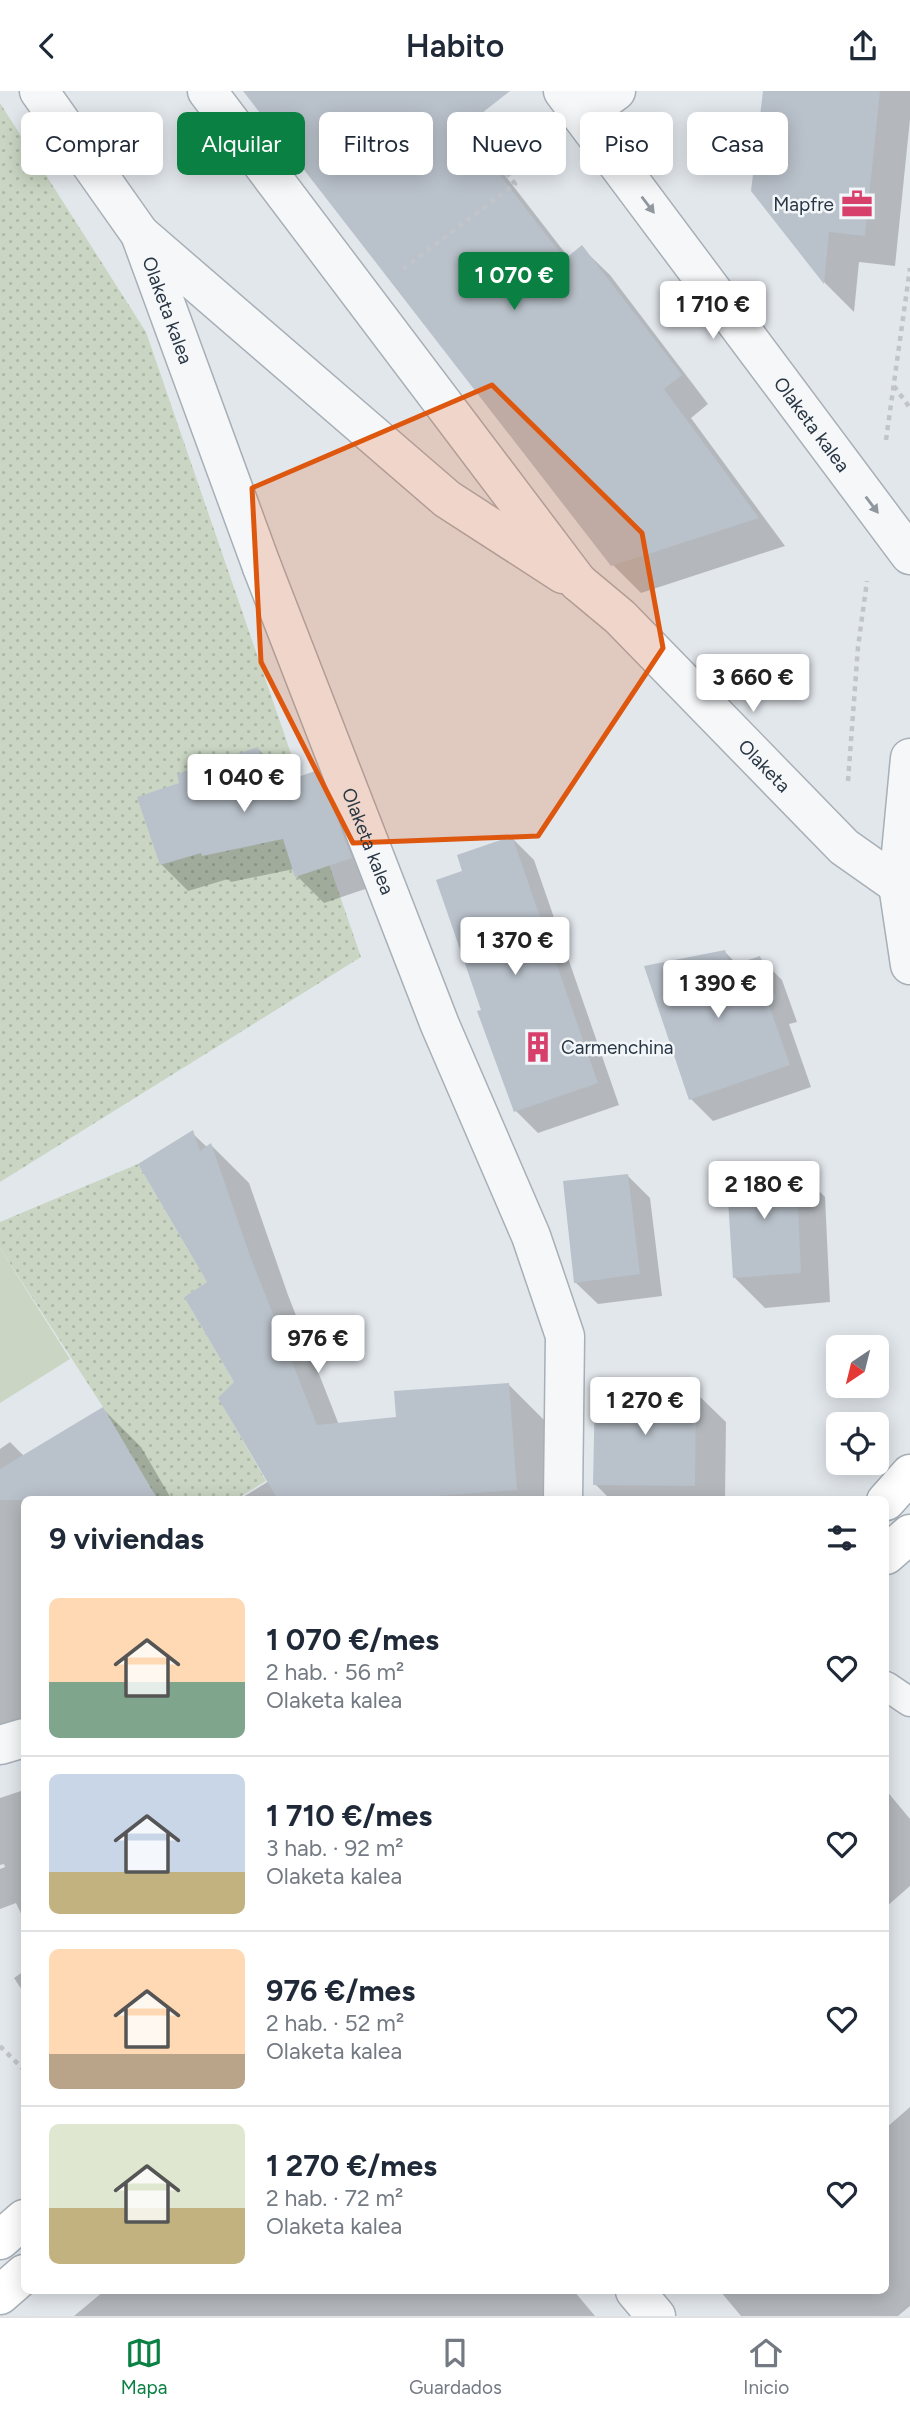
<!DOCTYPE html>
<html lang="es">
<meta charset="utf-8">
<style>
:root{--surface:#fff;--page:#f2f2f3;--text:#1f2937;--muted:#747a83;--line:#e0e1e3;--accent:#0b8043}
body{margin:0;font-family:Figtree,sans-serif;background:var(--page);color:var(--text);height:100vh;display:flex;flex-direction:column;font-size:26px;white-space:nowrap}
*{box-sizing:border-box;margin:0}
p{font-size:23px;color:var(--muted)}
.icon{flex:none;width:38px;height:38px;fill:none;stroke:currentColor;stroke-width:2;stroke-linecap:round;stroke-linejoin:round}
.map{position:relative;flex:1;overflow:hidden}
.details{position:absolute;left:21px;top:1405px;width:868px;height:798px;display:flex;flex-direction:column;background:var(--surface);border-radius:10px;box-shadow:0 4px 18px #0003}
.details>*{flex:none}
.hud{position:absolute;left:21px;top:21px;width:868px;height:63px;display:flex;gap:14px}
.needle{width:46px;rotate:215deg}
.tools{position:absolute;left:826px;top:1244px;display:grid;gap:14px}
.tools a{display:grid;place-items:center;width:63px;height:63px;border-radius:10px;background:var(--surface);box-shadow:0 4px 18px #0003;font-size:35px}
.price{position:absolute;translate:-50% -60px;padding:0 16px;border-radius:7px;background:#fff;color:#222;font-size:23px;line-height:46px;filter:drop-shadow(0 2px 4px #0008)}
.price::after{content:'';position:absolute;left:50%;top:42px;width:21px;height:16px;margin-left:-10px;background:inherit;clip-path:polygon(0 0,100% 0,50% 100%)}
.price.selected{background:var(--accent);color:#fff}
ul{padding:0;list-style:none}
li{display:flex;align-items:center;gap:21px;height:175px;padding:0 28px}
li+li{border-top:2px solid var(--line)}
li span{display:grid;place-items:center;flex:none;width:196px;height:140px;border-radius:10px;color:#555}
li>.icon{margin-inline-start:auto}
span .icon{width:84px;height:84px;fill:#fffc;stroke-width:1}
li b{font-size:30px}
h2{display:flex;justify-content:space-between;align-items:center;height:84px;padding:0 28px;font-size:30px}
.chip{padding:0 24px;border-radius:10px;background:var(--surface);box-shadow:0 4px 18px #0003;font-size:24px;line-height:63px}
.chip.selected{background:var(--accent);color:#fff}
header{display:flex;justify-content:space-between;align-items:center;height:91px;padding:0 28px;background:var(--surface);font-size:32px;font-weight:600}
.dock{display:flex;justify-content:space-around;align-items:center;height:98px;border-top:2px solid var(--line);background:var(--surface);font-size:19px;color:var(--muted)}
.dock a{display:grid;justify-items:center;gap:4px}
.dock .selected{color:var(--accent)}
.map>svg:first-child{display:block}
.grass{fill:url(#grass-dots)}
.pitch{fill:#cad6c3}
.shadow{fill:#0003}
.building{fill:#b9c1ca}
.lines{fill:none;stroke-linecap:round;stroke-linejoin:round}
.service-casing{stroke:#a7afb7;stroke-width:31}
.pedestrian-casing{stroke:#a7afb7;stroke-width:41}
.minor-casing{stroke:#a7afb7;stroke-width:41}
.tertiary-casing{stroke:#a7afb7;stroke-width:41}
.secondary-casing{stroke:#a7afb7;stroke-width:41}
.path{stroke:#c1c5ca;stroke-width:4.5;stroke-dasharray:5 5;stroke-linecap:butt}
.service{stroke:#f6f7f9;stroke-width:28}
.pedestrian{stroke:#f6f7f9;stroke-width:38}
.minor{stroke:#f6f7f9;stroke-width:38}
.tertiary{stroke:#f6f7f9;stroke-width:38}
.secondary{stroke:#fff;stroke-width:38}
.oneway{fill:#90979f}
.marked{fill:#de570f;fill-opacity:0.2;stroke:#de570f;stroke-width:5;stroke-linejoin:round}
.labels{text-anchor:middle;stroke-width:5;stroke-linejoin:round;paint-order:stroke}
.poi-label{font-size:19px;fill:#293745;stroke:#f2f6f9;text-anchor:end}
.street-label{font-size:19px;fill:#293745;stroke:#f2f6f9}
</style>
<header><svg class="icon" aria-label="back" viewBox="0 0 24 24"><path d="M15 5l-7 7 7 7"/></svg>Habito<svg class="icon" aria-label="share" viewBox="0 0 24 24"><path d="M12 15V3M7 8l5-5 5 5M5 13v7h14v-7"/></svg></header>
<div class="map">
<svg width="910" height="2225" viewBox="0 0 910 2225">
<defs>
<pattern id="grass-dots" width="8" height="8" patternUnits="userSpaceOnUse" patternTransform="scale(1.75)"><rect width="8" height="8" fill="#cad6c3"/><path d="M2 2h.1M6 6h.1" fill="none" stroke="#aeb8a9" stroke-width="1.8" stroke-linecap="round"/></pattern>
</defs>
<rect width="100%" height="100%" fill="#e2e7ec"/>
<path class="grass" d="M0,12l146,229 215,625 -361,225z
M138,1073l69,118 -23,15 50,85 -15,17 47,82 -31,19h-78l-54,-93 -103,-159v-26z"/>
<path class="pitch" d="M0,1157l70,111 -70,44z"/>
<path class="shadow" d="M245,0h223l40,51 -18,14 79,102 13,-10 28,27 98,129 -17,14 94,128 -144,47 -28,-28z
M764,0h146v28l-15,147 -36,-4 -5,50 -29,-29 -73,-93z
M258,658l27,27 2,6 30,-10 27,27 33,86 -53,18 -27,-27 -3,-7 -63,13 -3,-3 -40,12 -27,-27 20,-80z
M512,747l22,22 85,245 -81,28 -22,-22 -33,-100 -19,-139z
M724,860l14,14 22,-7 22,22 15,42 -8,2 22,63 -98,34 -22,-22z
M192,1042l16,15 3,-3 38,38 39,112 51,130 59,-6 111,-34 38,38 5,77h-314l31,-19 -33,-98 -27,-101z
M795,1076l30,30 5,105 -65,6 -30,-30z
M628,1085l22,22 12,98 -64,8 -23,-22z
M695,1301l31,30 -1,78h-114l-16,-16z
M103,1318l38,38 31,53h-148v235l-24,7v-293l10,-7 14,14z
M24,1699v130l-8,-17 -16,6v-40l5,-2 -1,-3 -4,1v-67z
M886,1699l24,29v67l-24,21z
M24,1880v22l-10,-15z
M910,2016v199l-12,10h-157l-21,-25h166v-163z
M104,2200h470l21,25h-521z"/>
<path class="building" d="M243,0h267l-47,37 102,131 17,-14 100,130 -18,14 95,129 -148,48z
M763,0h117l-15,145 -36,-4 -5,52 -73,-93z
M258,656l14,39 46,-16 34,88 -57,19 -12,-38 -81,17 -1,-3 -41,12 -23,-68 42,-14 -2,-9z
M512,745l86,247 -84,29 -37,-101 4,-1 -45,-130 26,-9 -5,-16z
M725,859l5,16 30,-10 16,43 -8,3 22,63 -101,35 -45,-134z
M193,1039l7,21 11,-8 39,113 67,169 79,-8 -2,-26 115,-8 8,107 -135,10h-104l-60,-102 16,-16 -50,-85 23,-15 -69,-118z
M796,1074l5,108 -68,5 -7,-109z
M628,1083l12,100 -66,9 -11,-102z
M595,1297l101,2 -1,96 -102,-1z
M103,1316l55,93h-158v-31z"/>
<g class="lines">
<defs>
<path id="service" d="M886,1595l24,16"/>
<g id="pedestrian">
<path id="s1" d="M39,0l101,143 122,333"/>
<path d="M207,0l371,491"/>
<path d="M140,143l307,265 116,75"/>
</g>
<g id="minor">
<path id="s2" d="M563,0l347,464"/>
<path d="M582,25l34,-25"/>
<path id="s3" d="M262,476l178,458 91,211 34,100 -2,164"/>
<path id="s4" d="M578,491l42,35 224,230 54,38"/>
<path d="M0,1654l24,-7"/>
<path d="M635,2200l21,25"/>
</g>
<path id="tertiary" d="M910,667l-12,127 12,80"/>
<path id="secondary" d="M886,1410l24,-27
M886,1464l24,-21
M0,2149l24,-21
M0,2204l24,-21"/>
</defs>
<use href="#service" class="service-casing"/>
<use href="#pedestrian" class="pedestrian-casing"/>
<use href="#minor" class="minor-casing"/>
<use href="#tertiary" class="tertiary-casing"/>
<use href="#secondary" class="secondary-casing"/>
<path class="path" d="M403,178l112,-85 -31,-43 36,-28
M894,295l16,22
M886,349l24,-172
M848,690l10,-134 9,-66
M0,1955l24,24"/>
<use href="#service" class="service"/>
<use href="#pedestrian" class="pedestrian"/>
<use href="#minor" class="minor"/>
<use href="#tertiary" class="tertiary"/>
<use href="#secondary" class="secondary"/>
</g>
<defs><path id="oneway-solid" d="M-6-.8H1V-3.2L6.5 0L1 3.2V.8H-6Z" transform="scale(1.75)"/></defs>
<g class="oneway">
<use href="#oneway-solid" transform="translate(648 114) rotate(53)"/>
<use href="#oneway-solid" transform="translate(872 414) rotate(53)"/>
</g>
<path class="marked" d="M492,294l150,148 21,115 -125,188 -185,7 -92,-181 -9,-174z"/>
<defs>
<symbol id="office-bare" viewBox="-9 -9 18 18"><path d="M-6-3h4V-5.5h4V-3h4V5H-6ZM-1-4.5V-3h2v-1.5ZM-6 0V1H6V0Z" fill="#d8406c" stroke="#f2f6f9" stroke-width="2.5" paint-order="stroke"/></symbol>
<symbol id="building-bare" viewBox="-9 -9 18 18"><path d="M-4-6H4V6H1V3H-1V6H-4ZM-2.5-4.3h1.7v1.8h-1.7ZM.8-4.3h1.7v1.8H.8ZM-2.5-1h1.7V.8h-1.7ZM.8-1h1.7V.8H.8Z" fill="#d8406c" stroke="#f2f6f9" stroke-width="2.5" paint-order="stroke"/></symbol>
</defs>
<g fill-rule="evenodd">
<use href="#office-bare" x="835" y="91" width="44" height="44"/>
<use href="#building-bare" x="516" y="934" width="44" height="44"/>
</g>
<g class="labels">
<g class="poi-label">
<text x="834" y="120">Mapfre</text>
<text x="561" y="963" text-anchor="start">Carmenchina</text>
</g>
<g class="street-label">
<text dy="7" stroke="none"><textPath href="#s1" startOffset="256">Olaketa kalea</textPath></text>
<text dy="7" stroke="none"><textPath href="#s2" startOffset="416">Olaketa kalea</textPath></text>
<text dy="7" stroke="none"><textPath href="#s4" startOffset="262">Olaketa</textPath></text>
<text dy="7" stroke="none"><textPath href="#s3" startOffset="294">Olaketa kalea</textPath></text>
</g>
</g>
</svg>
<div class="tools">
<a><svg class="needle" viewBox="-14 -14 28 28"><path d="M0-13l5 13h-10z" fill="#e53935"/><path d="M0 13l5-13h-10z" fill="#747a83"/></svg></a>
<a><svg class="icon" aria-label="locate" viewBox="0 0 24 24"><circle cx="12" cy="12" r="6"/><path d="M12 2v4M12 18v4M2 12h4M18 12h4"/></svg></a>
</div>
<b class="price selected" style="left:514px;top:221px">1 070 €</b>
<b class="price" style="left:713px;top:250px">1 710 €</b>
<b class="price" style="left:753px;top:623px">3 660 €</b>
<b class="price" style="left:244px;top:723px">1 040 €</b>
<b class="price" style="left:515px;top:886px">1 370 €</b>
<b class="price" style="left:718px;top:929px">1 390 €</b>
<b class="price" style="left:764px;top:1130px">2 180 €</b>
<b class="price" style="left:318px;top:1284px">976 €</b>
<b class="price" style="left:645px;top:1346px">1 270 €</b>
<div class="hud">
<a class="chip">Comprar</a>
<a class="chip selected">Alquilar</a>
<a class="chip">Filtros</a>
<a class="chip">Nuevo</a>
<a class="chip">Piso</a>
<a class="chip">Casa</a>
</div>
<section class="details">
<h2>9 viviendas<svg class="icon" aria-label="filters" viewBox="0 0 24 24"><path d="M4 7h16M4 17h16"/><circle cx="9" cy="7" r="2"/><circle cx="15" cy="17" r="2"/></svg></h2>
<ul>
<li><span style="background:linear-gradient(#ffd9b3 60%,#7fa58c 0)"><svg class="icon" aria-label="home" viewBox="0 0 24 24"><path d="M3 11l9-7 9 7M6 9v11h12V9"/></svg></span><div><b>1 070 €/mes</b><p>2 hab. · 56 m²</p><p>Olaketa kalea</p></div><svg class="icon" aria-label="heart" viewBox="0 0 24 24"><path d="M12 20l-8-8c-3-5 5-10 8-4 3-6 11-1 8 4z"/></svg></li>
<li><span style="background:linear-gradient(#c9d6e8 70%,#c2b280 0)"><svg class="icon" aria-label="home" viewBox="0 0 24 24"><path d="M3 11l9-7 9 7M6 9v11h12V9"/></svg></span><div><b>1 710 €/mes</b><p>3 hab. · 92 m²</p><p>Olaketa kalea</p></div><svg class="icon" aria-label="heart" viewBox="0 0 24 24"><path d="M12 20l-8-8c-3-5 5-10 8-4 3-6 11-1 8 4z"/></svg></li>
<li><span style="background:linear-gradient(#ffd9b3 75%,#b9a48a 0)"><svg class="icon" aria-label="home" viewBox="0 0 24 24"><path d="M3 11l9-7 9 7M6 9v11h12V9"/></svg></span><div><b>976 €/mes</b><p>2 hab. · 52 m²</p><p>Olaketa kalea</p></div><svg class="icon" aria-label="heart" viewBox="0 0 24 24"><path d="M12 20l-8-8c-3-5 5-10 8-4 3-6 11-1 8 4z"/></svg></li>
<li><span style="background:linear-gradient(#dfe7d0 60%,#c2b280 0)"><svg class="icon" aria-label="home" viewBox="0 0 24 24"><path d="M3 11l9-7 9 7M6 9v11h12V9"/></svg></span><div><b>1 270 €/mes</b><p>2 hab. · 72 m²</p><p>Olaketa kalea</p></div><svg class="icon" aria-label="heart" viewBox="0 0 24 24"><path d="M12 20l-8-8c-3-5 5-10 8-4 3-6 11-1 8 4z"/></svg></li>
</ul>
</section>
</div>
<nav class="dock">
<a class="selected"><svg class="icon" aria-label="map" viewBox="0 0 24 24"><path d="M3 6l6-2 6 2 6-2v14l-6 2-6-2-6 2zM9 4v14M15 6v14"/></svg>Mapa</a>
<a><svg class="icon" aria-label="saved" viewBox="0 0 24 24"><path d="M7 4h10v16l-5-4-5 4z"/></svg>Guardados</a>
<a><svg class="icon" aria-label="home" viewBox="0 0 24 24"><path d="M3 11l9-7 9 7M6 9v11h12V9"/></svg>Inicio</a>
</nav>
